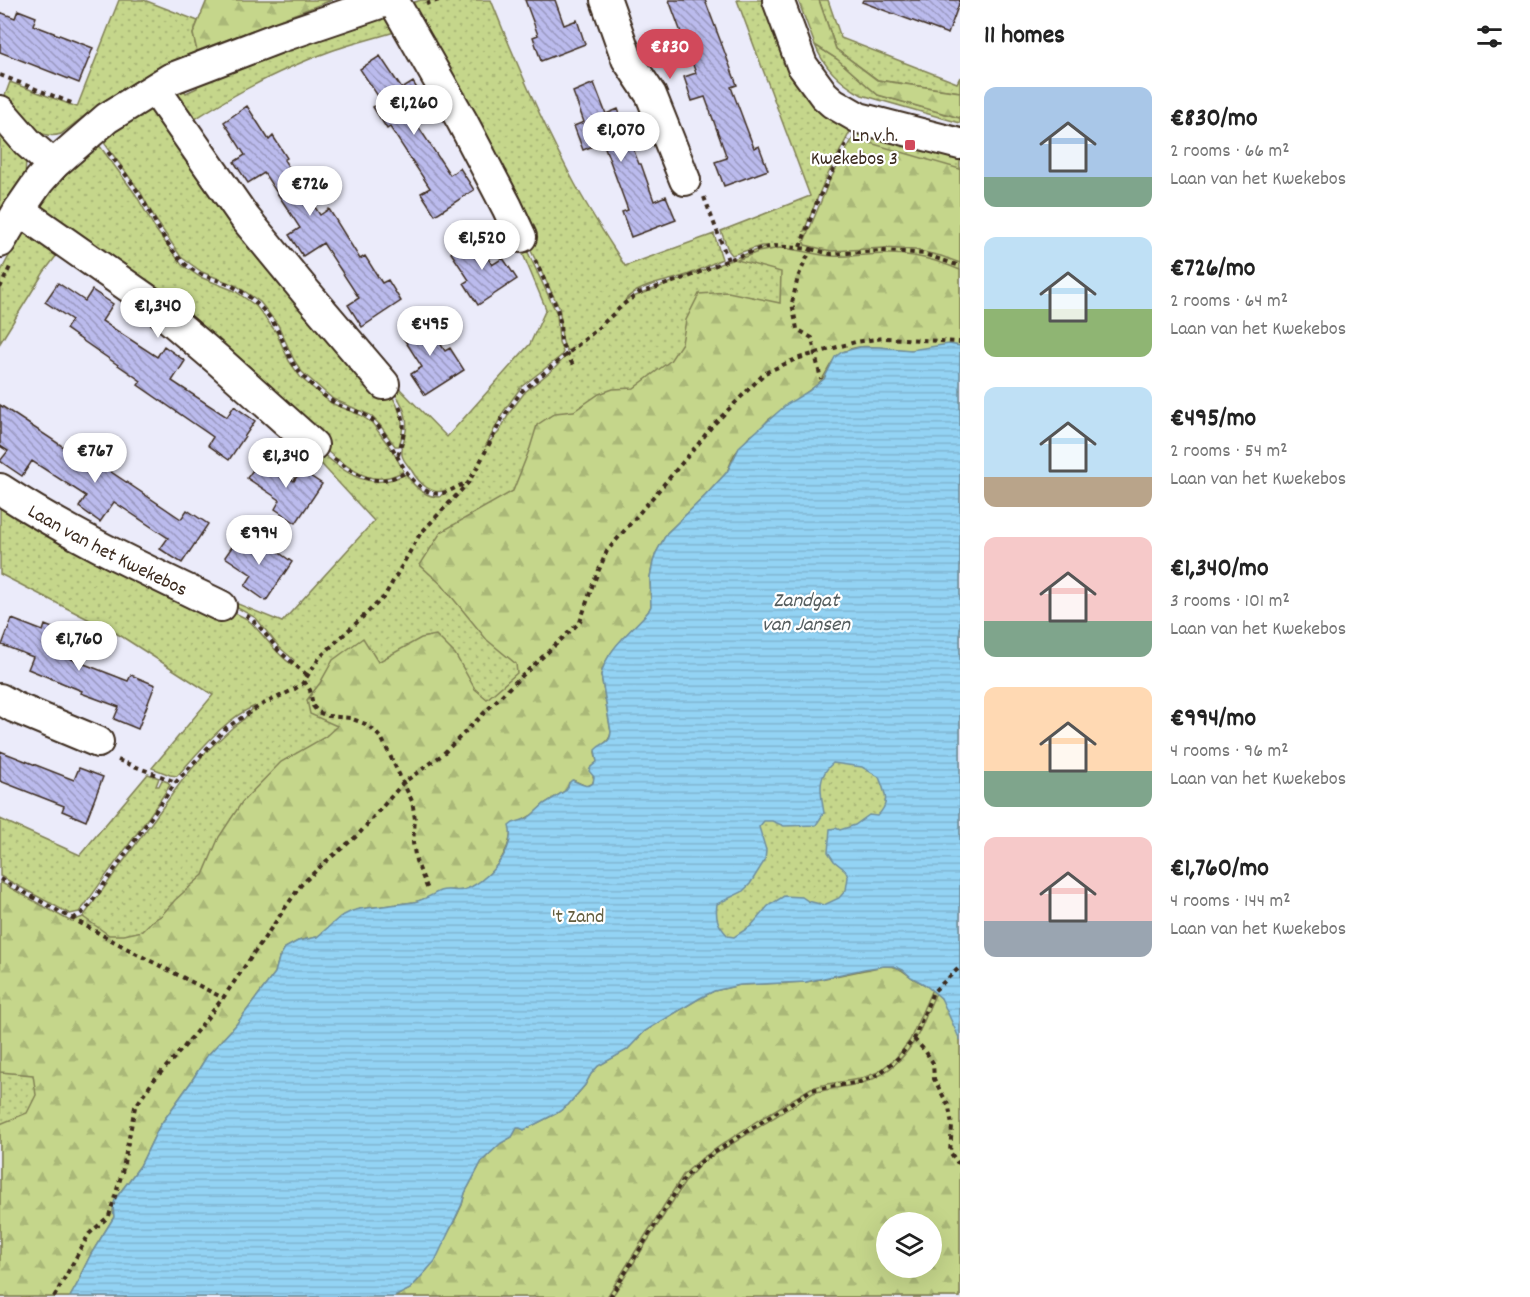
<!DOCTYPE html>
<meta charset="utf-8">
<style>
:root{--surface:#fff;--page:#f2f2f2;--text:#222;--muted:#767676;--accent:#d1495b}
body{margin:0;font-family:Dekko,sans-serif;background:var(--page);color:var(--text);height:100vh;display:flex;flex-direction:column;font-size:22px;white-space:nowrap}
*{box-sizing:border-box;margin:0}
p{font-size:20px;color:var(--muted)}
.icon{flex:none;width:33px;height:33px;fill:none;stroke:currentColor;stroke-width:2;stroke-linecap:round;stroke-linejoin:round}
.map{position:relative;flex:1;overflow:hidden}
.drawer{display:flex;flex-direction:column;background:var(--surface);width:570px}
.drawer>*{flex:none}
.fabs{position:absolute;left:876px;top:1212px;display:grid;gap:12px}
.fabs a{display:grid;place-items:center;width:66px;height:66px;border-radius:50%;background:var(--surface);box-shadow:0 6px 24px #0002;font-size:30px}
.price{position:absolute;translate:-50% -51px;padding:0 14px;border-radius:21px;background:#fff;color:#222;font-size:20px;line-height:39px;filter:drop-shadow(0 2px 3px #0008)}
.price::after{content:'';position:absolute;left:50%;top:36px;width:18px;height:14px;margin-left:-9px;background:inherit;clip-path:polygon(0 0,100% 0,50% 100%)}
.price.selected{background:var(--accent);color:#fff}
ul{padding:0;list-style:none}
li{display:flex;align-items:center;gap:18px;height:150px;padding:0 24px}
li span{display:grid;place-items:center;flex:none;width:168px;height:120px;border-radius:12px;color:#555}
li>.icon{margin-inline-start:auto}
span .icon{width:72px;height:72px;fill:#fffc;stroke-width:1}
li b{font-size:26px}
h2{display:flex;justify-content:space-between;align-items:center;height:72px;padding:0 24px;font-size:26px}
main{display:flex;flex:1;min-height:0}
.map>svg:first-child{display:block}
.green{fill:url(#green-dots);stroke:#808054;stroke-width:1.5;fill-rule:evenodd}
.forest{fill:url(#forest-firs);stroke:#808054;stroke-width:1.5;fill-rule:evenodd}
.water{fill:url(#water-rules);stroke:#708f9e;stroke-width:1.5;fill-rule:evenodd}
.building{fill:url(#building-back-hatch);stroke:#3b2a1e;stroke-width:1.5}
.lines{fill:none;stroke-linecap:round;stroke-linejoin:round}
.street-casing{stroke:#3b2a1e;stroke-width:34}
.path{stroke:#3b2a1e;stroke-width:4;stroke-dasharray:4.5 4.5;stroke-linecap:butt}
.street{stroke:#fff;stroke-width:30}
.poi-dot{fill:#d1495b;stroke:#fff;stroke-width:2}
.labels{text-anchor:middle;stroke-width:4.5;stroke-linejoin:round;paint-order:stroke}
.poi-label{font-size:20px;fill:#3b2a1e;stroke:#fff;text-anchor:end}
.street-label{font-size:20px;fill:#3b2a1e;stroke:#fff}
.park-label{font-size:20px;fill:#645e3f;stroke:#fff}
.water-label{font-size:21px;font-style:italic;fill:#555d5e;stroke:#fff}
</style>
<main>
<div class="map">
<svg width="960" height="1297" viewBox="0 0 960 1297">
<defs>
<pattern id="green-dots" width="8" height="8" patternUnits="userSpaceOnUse" patternTransform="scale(1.5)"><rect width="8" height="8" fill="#c5d68b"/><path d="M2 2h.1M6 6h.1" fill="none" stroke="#aab878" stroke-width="1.8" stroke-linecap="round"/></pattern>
<pattern id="forest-firs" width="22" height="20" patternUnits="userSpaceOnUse" patternTransform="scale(1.5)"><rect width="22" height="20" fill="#c5d68b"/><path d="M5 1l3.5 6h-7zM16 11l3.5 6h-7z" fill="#aab878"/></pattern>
<pattern id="water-rules" width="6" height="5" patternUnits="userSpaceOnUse" patternTransform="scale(1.5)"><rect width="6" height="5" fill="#93d3f4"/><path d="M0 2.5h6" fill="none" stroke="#80b5d1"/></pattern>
<pattern id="building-back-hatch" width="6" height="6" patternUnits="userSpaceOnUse" patternTransform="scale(1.5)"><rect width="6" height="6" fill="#bbbbed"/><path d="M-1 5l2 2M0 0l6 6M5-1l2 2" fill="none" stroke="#9998bf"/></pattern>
</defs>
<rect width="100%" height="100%" fill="#ebebfa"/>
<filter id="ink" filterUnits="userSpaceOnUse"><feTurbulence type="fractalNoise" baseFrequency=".0167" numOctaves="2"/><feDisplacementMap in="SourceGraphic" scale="12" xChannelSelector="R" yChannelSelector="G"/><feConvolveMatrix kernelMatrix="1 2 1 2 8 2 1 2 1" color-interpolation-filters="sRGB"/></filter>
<g filter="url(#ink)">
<path class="green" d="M119,0h25l54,21 -5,13 4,17 -59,29 -37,23 -40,31c-25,8 -42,-18 -58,-33l7,-19 67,25z
M421,0h70c25,63 51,124 84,184 15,28 33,55 50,82l89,-32 8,25c-12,5 -23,12 -35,16 -20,7 -49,10 -62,25l142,-54h-6l-29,9 -4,-5 -7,-19 89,-35 -73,-196h28l89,124 -30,58 -20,49 13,-5 38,-87 -2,-1 6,-12 -1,7 53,15 3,-7 46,14v1142h-960v-413l68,39 16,-5 -1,-1 98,-135 24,-29 28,-26 11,-8 11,-13c-30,12 -56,46 -78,70l-7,-1 -18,-7 61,-73 -92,-59 -121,-62v-78l247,123c16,14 27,33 44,45l3,-4 -15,-13 -23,-29 -24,-13 1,-3 49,20 92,-101 -61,-66 4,-6c29,24 51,44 89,25 8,13 18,23 34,23l6,-7c-14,6 -27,-7 -34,-19 -3,-5 -9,-10 -10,-16 -1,-8 3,-17 4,-24 3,-16 -6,-32 -16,-44l5,-3 52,53 83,-93 16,-35 -26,-62 4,-3 33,70 2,28 4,10 -2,4 -40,31 -17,24 -19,36 14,-15 11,-20 15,-20 31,-25 18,-20 -7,4c-8,-12 -5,-30 -8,-44l-151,-303zM886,1222h46v46h-46z
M819,0h9l13,38 116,45 3,-6v15l-82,-12 -42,-31z
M384,13l18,17c-24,7 -48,13 -71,21 -51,18 -99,44 -144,73l-11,-30 8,-4 2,3 11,-5v-4z
M815,45l22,14 41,36 82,23v5l-98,-28c-22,-12 -38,-27 -47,-50z
M152,106l240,290c10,16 14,32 7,50h-4l-15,-21 -10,-10 -37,-16 -31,-27 -8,-12 -16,-35 -18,-23 -23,-16 -35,-14 -21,-15 -27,-40 -13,-24 -38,-52 20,-17z
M0,126l26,35 -1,15 -25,37z
M99,145l37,50 20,35 26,35 18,12 35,14 21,15 20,26 13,29 12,17 30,25 29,12 12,8 20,27 11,20 -1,2c-29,15 -45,1 -69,-16l-290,-239 -4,-12 38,-42z
M23,230l40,17 -19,25 -44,71v-70z
M148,774l11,4 -3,8h3l3,-6 6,2 2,3c-26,42 -57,79 -85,120l-6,7 -9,2 -70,-38v-57l80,36z"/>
<path class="forest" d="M207,0h125l-135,51 -4,-17z
M798,0h21l17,49 41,31 83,12v26l-82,-23 -41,-36 -22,-14z
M853,138l107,31v94l-19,-7 -26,-6 -31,-2 -53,3 -26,-6 -1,-3 25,-60z
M780,248c18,1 34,7 51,8 17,1 35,-1 52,-2 27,-1 52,5 77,16v76c-19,-3 -29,3 -47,4 -25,1 -50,-11 -73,4 -11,7 -13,22 -22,30l-50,36 -10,11 -9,6 -15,18 -7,17 -22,24 -38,37 -11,20 -3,10 -3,14 1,29 -3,6c-16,19 -42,38 -47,63l10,57c-1,11 -10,12 -16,20l2,10 -6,5 3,13 -2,4 -6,2 -13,-6 -4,3 -1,4 -3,4 -21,13 -12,11 -11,6 -10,9c-1,24 -24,53 -47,60 -7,2 -13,-1 -19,1 -11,3 -20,9 -31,11l-54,7 -43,28 -19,4 -13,7 -6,10 -4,15 -40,53 -28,30 -16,26 -32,45 -19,39 -24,32 -3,13 1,6 -23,37 -10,20 -1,5 -10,18h-70v-173l27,-11 9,-18 -3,-20 -33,-3v-190l68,38 4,1 11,-4 26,18h15l18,-4 10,-10 9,-5 14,-16 28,-25 16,-38 23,-35 39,-40 44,-25 12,-11 -27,-12 -3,-14 13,-17 13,-23 30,-22 15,24 43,-24 15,-3 19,19 20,35 12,10 30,-26 -1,-9 -29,-24 -45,-55 -22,-20 21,-33 72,-41 17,-43 7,-23 18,-12 19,-2 25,-17 14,-5 21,-1 36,-27 12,-18 4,-23 13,-26 29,-2 52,11 1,-31 -44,-12 21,-8z
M884,966c14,0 16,3 27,11 7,4 15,8 21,12l-22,51 -13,17 -19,15 -18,7 -33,5 -16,4 -54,33 -55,37 -19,17 -76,122h-213l16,-8 17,-19 25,-44 10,-21 3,-12 17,-32 19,-18 11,-6 5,-9h3l4,2 33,-17 11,-8 17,-20 6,-11 7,-8 29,-16 18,-19 55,-33 14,-7 26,-6 66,-3z
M936,993c13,11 18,31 24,47v257h-348l75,-118 16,-17 110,-69c15,-4 30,-6 45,-9 24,-5 45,-24 57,-44 9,-15 13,-32 21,-47zM886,1222h46v46h-46z"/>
<path class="water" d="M949,344l11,2v694l-19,-42 -17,-14 -13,-7 -8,-7 -9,-4h-10l-20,3 -58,13 -66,3 -26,6 -14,7 -55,33 -18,19 -29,16 -7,8 -6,11 -17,20 -11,8 -33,17 -4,-2h-3l-5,9 -11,6 -19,18 -17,32 -3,11 -27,57 -25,28 -16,8h-324l10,-18 1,-5 10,-20 23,-37 -1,-12 3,-7 24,-32 19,-39 32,-45 16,-26 28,-30 40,-53 4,-15 6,-10 13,-7 19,-4 23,-20 12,-6 8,-2 54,-7c10,-2 17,-7 26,-11 8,-3 16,1 23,-1 22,-6 54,-40 46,-64l4,-3 13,-4 6,-4 12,-11 21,-13 3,-4 1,-4 3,-3c8,3 15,9 21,3l1,-6 -5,-6 2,-4 6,-5 -2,-12c7,-8 15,-5 16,-18l-10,-57c5,-25 30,-44 47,-63l3,-6 -1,-29 3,-15 3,-9 11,-20 38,-37 22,-24 13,-26 47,-42 22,-13 15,-12 11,-22 7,-5 18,-5h19l32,3zM833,763l29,4 17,10c6,16 12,26 -2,39l-8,-1 -14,10 -15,5 -4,-2 -6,1 -2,23 6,9 11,9 3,7 -2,13 -7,8 -15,7 -16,-4 -6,-4 -18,-1 -16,10 -17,20 -17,11 -6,-1c-10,-11 -13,-17 -11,-32l25,-12 8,-8 15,-24 1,-10 -7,-23 5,-6h8l12,5 32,-1 8,-12c-3,-20 -8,-36 9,-50z"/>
<path class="building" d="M525,0h30l9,25 13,-5 8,24 -44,17 -8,-24 5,-2z
M669,0h36l32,85 -6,2 23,61 5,-2 9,24 -44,16 -9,-24 12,-4 -22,-61 -13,4 -8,-24 12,-4z
M863,0h97v1l-12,33 -86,-32z
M18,10l18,7 -3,8 60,23 -14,35 -79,-31v-40l15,6z
M380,56l22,33 11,-7 13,21 -16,11 40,61 10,-7 14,22 -39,25 -14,-22 9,-5 -40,-61 -3,2 -14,-22 9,-5 -22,-33z
M594,83l12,31 12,-5 21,55h2l13,37 12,-5 10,24 -45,17 -9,-25 6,-2 -25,-68 -20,8 -9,-24 10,-4 -11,-30z
M247,106l22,34 4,-4 14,22 -3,2 36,55 9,-6 31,50 5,-3 17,27 6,-3 13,21 -39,26 -14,-22 11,-7 -36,-55 -20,13 -14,-21 11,-7 -36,-55 -16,10 -14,-21 11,-7 -21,-33z
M475,237l17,28 11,-7 14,21 -39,26 -14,-22 5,-3 -18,-27z
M58,283l27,18 7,-11 21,14 -11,17 55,36 7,-11 21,15 -13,20 55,36 7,-11 21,15 -26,39 -21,-15 5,-8 -75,-52 3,-4 -75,-52 6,-9 -27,-18z
M424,318l21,33 5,-3 14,22 -39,25 -14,-21 11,-7 -22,-34z
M0,405l71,47 3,-5 107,72 6,-9 21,14 -26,39 -22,-14 8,-11 -54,-36 -14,20 -21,-15 7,-11 -54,-35 -10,15 -22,-15 8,-10 -8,-5z
M261,459l33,22 7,-11 21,14 -26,39 -21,-14 5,-9 -33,-22z
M241,534l27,18 3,-5 21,15 -26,39 -21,-15 7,-11 -27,-18z
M12,619l31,12 2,-6 24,10 -8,20 67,26 3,-6 24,10 -17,44 -24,-10 5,-12 -38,-14 1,-2 -54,-22 5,-12 -31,-12z
M0,751l74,29 5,-12 24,9 -17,44 -24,-10 2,-5 -64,-25z"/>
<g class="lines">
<defs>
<g id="street">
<path d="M393,0l69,121 45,86 14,30"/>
<path d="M606,0l21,59 24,36 34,85"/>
<path d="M778,0l24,65 22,30 9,8 26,15 101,26"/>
<path d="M155,89l90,129 60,73 79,93"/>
<path d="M0,111l28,32 25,22"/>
<path d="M19,210l130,91 69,59 95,85"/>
<path d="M0,242l19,-32 20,-29 14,-16 54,-47 63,-39 110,-42 109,-37"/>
<path id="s1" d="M0,489c70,46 146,81 221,117"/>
<path d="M0,699l14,8 84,35"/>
</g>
</defs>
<use href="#street" class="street-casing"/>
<path class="path" d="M426,4l13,-4
M0,75l74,29
M108,152c10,13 21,26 30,40 13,21 26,51 44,69 15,15 29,16 48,24 8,4 19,11 26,18 13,11 22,26 28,41 5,11 9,22 18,31 11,12 24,24 39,31 12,5 23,6 32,15 22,20 28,58 56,71 15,6 24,-5 38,-9
M704,197l24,63
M800,247l17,-45 31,-62
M811,249l20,5 50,-3 22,1 21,2 36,12
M535,260l22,48 3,13 1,21 6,13 6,10
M0,288l10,-21
M398,455c6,-18 9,-33 0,-51
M334,459c27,19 41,29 73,13
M246,615l12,10 21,26 28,24
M304,681l6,9 3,16 5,6 10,4 22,2 18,7 14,14 30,62 3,18 -2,24 3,18 13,31
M118,760l58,22
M0,879l137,75 86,44
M73,919l13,-9 90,-128 50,-54 35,-23 32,-15 9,-6 18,-27 64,-60 36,-63 48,-51 10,-17 24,-47 19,-27 74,-61 30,-28 14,-10 49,-16 40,-17 31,-11 15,-3 37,3 -13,28 -6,26 5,26 15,9 3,16 6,25
M914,1039l12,13 7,11 1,16 15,28 3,19 -2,26 7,10 3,1
M54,1297l35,-63 20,-18 13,-43 13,-66 19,-27 30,-33 39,-49 78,-113 23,-22 34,-28 45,-52 39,-28 67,-67 71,-66 13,-38 14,-33 92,-108 13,-17 53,-53 31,-14 59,-17 29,-4 76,4
M610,1297l75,-120 18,-17 108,-70 49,-8 19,-8 19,-16 16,-19 19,-47 27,-25"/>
<use href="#street" class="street"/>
</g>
</g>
<rect class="poi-dot" x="904" y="139" width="12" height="12" rx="3"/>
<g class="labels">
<g class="poi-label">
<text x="898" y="141">Ln v.h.<tspan x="898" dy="23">Kwekebos 3</tspan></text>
</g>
<g class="street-label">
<text dy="7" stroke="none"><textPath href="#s1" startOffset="124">Laan van het Kwekebos</textPath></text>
</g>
<g class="park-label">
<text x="578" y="922">'t Zand</text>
</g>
<g class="water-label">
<text x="806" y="606">Zandgat<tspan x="806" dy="24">van Jansen</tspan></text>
</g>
</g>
</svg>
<div class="fabs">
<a><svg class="icon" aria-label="layers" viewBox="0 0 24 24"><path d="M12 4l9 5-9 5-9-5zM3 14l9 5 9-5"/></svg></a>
</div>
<b class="price selected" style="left:670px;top:80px">€830</b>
<b class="price" style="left:414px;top:136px">€1,260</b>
<b class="price" style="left:621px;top:163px">€1,070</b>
<b class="price" style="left:310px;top:217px">€726</b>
<b class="price" style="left:482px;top:271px">€1,520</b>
<b class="price" style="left:158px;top:339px">€1,340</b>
<b class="price" style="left:430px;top:357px">€495</b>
<b class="price" style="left:95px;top:484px">€767</b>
<b class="price" style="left:286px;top:489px">€1,340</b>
<b class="price" style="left:259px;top:566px">€994</b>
<b class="price" style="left:79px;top:672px">€1,760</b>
</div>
<section class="drawer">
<h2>11 homes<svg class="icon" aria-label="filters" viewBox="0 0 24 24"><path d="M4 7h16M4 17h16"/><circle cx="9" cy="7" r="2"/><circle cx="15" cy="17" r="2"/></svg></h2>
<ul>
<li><span style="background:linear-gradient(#a9c7e8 75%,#7fa58c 0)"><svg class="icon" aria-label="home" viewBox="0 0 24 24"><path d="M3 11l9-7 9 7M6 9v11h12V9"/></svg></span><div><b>€830/mo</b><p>2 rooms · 66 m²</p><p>Laan van het Kwekebos</p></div></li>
<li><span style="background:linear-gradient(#bfe0f5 60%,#8fb573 0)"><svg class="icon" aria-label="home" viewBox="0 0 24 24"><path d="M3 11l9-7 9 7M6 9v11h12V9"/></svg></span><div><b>€726/mo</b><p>2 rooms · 64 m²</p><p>Laan van het Kwekebos</p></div></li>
<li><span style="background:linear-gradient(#bfe0f5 75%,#b9a48a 0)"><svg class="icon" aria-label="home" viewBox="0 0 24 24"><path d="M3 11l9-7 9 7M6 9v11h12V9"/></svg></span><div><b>€495/mo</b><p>2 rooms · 54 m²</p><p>Laan van het Kwekebos</p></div></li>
<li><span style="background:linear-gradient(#f6c9c9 70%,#7fa58c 0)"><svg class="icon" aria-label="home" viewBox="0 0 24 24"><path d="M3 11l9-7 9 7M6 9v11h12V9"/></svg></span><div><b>€1,340/mo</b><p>3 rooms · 101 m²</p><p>Laan van het Kwekebos</p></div></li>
<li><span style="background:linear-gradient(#ffd9b3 70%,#7fa58c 0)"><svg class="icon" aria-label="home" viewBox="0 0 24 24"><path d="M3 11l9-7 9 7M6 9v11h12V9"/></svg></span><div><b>€994/mo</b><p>4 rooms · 96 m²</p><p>Laan van het Kwekebos</p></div></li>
<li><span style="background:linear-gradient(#f6c9c9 70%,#9aa5b1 0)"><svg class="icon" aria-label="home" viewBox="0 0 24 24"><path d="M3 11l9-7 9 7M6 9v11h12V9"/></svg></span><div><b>€1,760/mo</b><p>4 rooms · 144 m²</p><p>Laan van het Kwekebos</p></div></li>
</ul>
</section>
</main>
